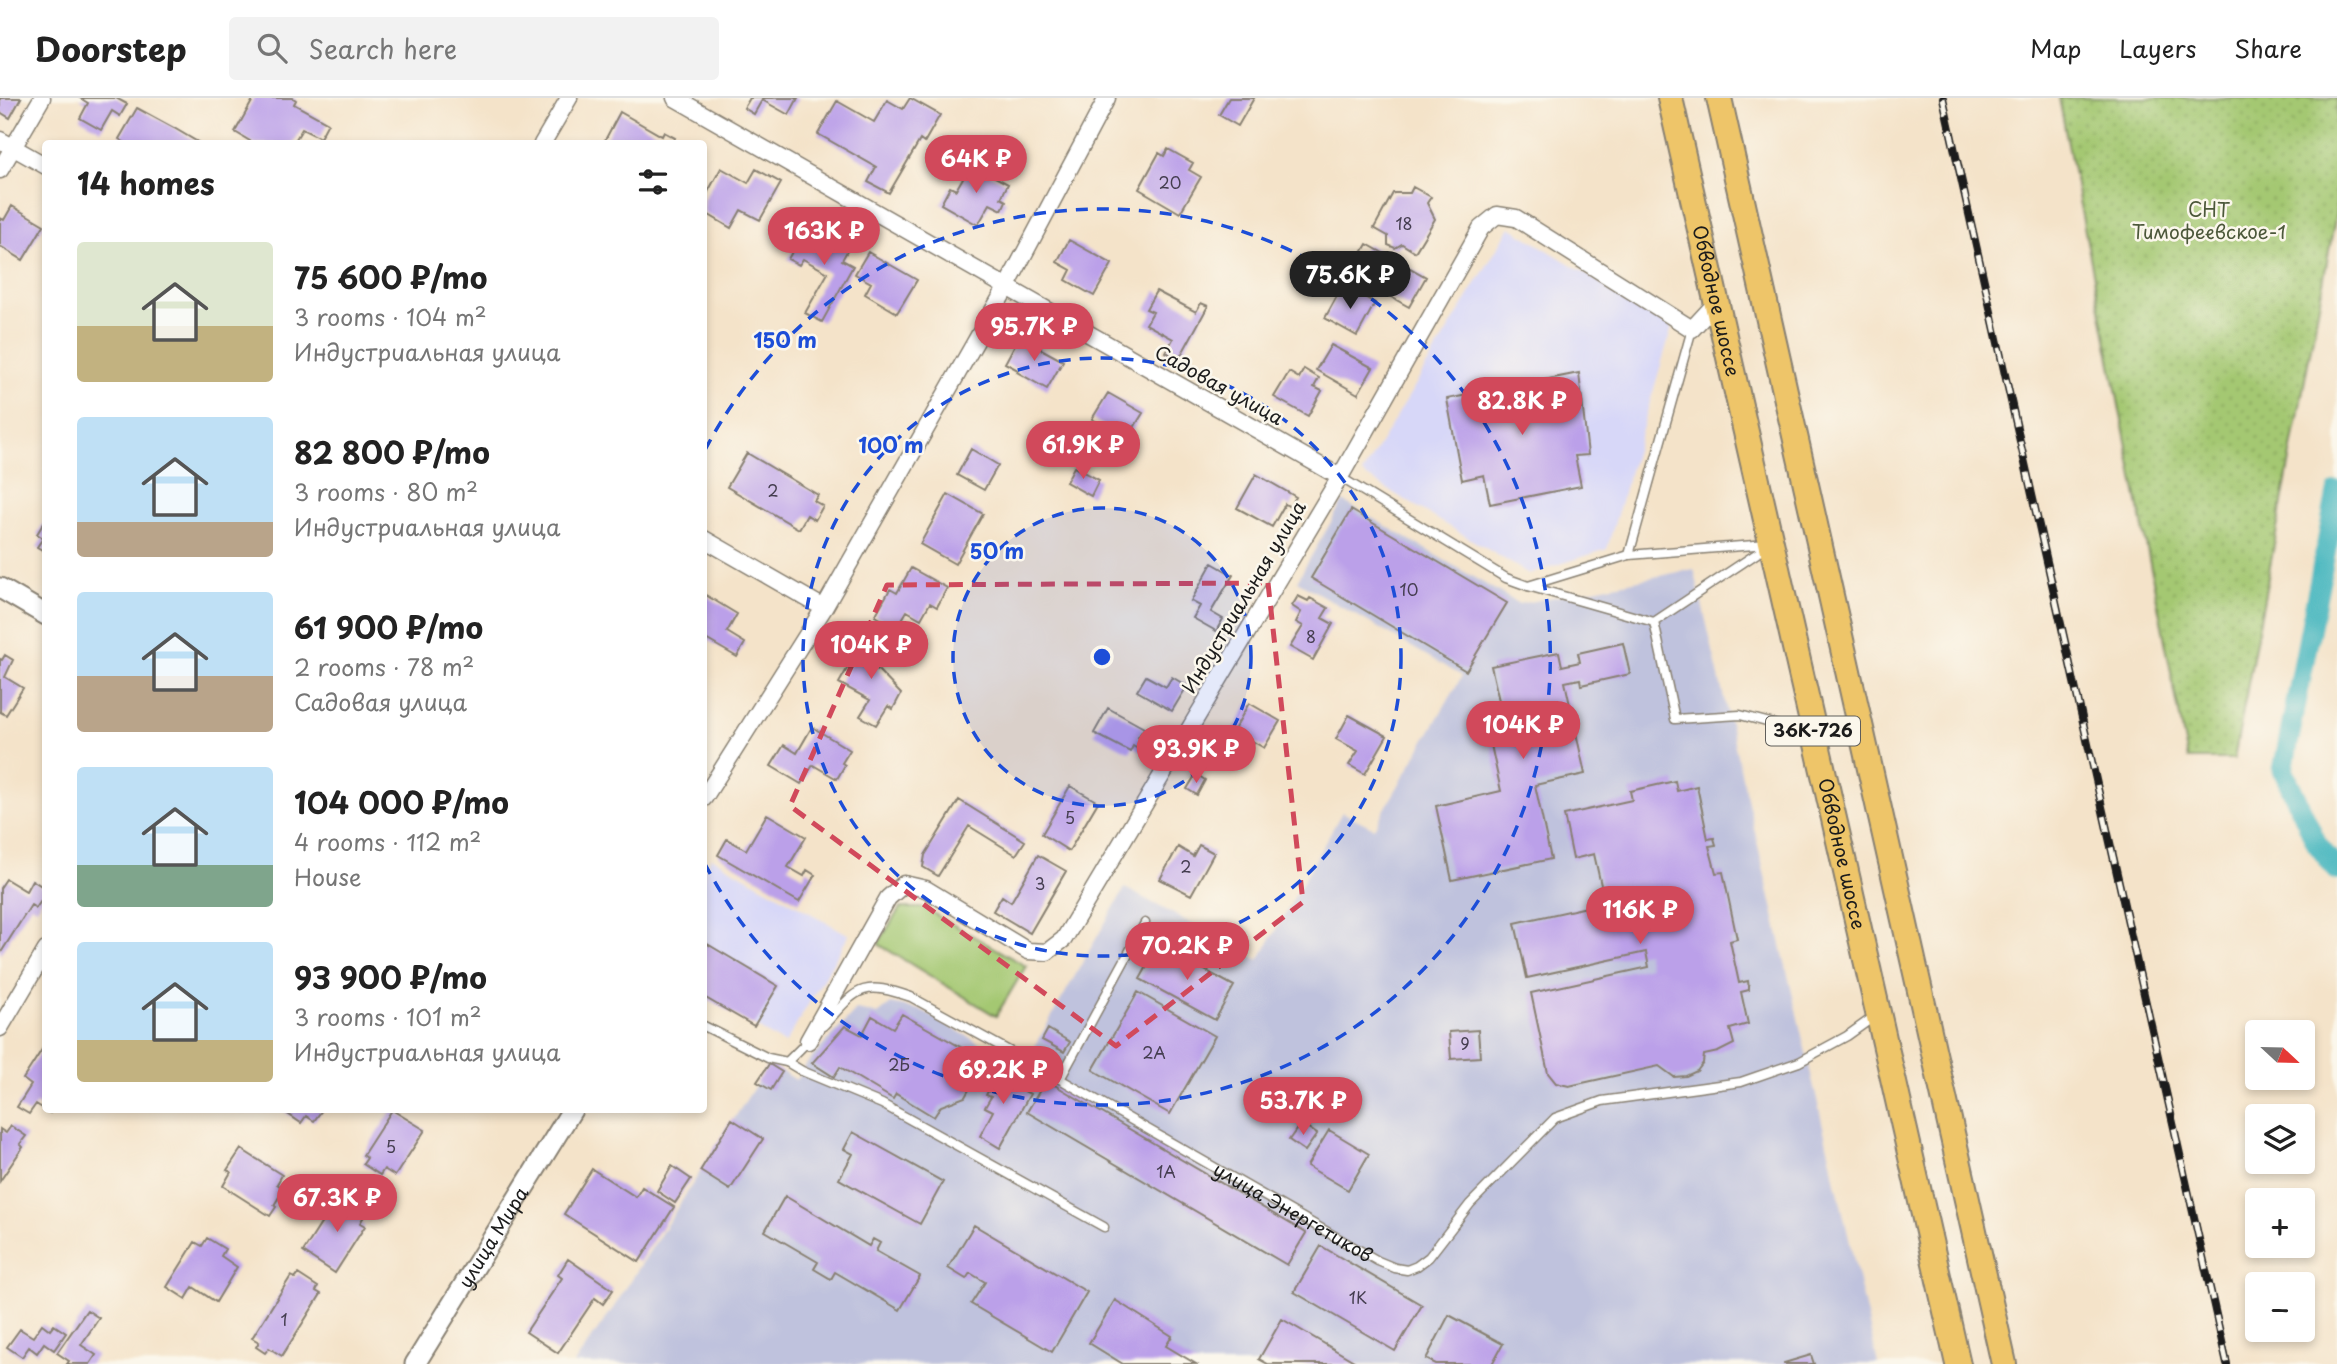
<!DOCTYPE html>
<meta charset="utf-8">
<style>
:root{--surface:#fff;--page:#f2f2f2;--text:#222;--muted:#767676;--line:#e0e0e0;--accent:#d1495b}
body{margin:0;font-family:"Playpen Sans",sans-serif;background:var(--page);color:var(--text);height:100vh;display:flex;flex-direction:column;font-size:26px;white-space:nowrap}
*{box-sizing:border-box;margin:0}
p{font-size:23px;color:var(--muted)}
.icon{flex:none;width:38px;height:38px;fill:none;stroke:currentColor;stroke-width:2;stroke-linecap:round;stroke-linejoin:round}
.map{position:relative;flex:1;overflow:hidden}
.drawer{position:absolute;left:42px;top:42px;width:665px;height:973px;display:flex;flex-direction:column;background:var(--surface);border-radius:7px;box-shadow:0 4px 10px #0003}
.drawer>*{flex:none}
.needle{width:46px;rotate:112deg}
.tools{position:absolute;left:2245px;top:922px;display:grid;gap:14px}
.tools a{display:grid;place-items:center;width:70px;height:70px;border-radius:7px;background:var(--surface);box-shadow:0 4px 10px #0003;font-size:35px}
.price{position:absolute;translate:-50% -60px;padding:0 16px;border-radius:24px;background:var(--accent);color:#fff;font-size:23px;line-height:46px;filter:drop-shadow(0 2px 4px #0008)}
.price::after{content:'';position:absolute;left:50%;top:42px;width:21px;height:16px;margin-left:-10px;background:inherit;clip-path:polygon(0 0,100% 0,50% 100%)}
.price.on{background:#222;color:#fff}
ul{padding:0;list-style:none}
li{display:flex;align-items:center;gap:21px;height:175px;padding:0 35px}
li span{display:grid;place-items:center;flex:none;width:196px;height:140px;border-radius:7px;color:#555}
li>.icon{margin-inline-start:auto}
span .icon{width:84px;height:84px;fill:#fffc;stroke-width:1}
li b{font-size:30px}
h2{display:flex;justify-content:space-between;align-items:center;height:84px;padding:0 35px;font-size:30px}
header{display:flex;align-items:center;gap:42px;box-sizing:border-box;height:98px;padding:0 35px;background:var(--surface);border-bottom:2px solid var(--line)}
header strong{font-size:33px}
nav{display:flex;gap:38px;margin-inline-start:auto;font-size:24px}
.search{width:490px;height:63px;background:var(--page);display:flex;align-items:center;gap:18px;box-sizing:border-box;padding:0 24px;border-radius:7px;color:var(--muted);font-size:26px}
.map>svg:first-child{display:block}
.built{fill:#d7d7f8}
.industrial{fill:#bfc2dd}
.grass{fill:#a4c872;stroke:#607247;stroke-width:2}
.garden{fill:url(#garden-dots);stroke:#607247;stroke-width:2}
.lines{fill:none;stroke-linecap:round;stroke-linejoin:round}
.canal{stroke:#48b7bf;stroke-width:21}
.building{fill:#bba0e9}
.service-casing{stroke:#888072;stroke-width:11}
.minor-casing{stroke:#888072;stroke-width:19}
.tertiary-casing{stroke:#888072;stroke-width:23}
.primary-casing{stroke:#888072;stroke-width:28}
.service{stroke:#fff;stroke-width:8}
.minor{stroke:#fff;stroke-width:16}
.tertiary{stroke:#fff;stroke-width:19}
.primary{stroke:#eec569;stroke-width:24}
.rail-casing{stroke:#1c1c1c;stroke-width:8}
.rail{stroke:#fbf7ec;stroke-width:5;stroke-dasharray:16;stroke-linecap:butt}
.marked{fill:none;stroke:#d1495b;stroke-width:5;stroke-dasharray:14 9;stroke-linejoin:round}
.ring{fill:none;stroke:#1d4ed8;stroke-width:3.5;stroke-dasharray:12 9}
.labels{text-anchor:middle;stroke-width:5;stroke-linejoin:round;paint-order:stroke}
.number-label{font-size:16px;fill:#443d4f}
.shield{fill:#fbf7ec;stroke:#5f5e5a;stroke-width:2}
.shield-label{font-size:18px;font-weight:bold;fill:#1c1c1c}
.park-label{font-size:19px;fill:#4c583a;stroke:#fbf7ec}
.street-label{font-size:19px;fill:#1c1c1c;stroke:#fbf7ec}
.centre{fill:#1d4ed8;stroke:#fbf7ec;stroke-width:3.5}
.ring-label{font-size:21px;text-anchor:middle;font-weight:bold;fill:#1d4ed8;stroke:#fbf7ec;stroke-width:5;stroke-linejoin:round;paint-order:stroke}
</style>
<header>
<strong>Doorstep</strong>
<div class="search"><svg class="icon" aria-label="search" viewBox="0 0 24 24"><circle cx="10" cy="10" r="6"/><path d="M15 15l6 6"/></svg>Search here</div>
<nav><a>Map</a><a>Layers</a><a>Share</a></nav>
</header>
<div class="map">
<svg width="2337" height="1266" viewBox="0 0 2337 1266">
<defs>
<pattern id="garden-dots" width="8" height="8" patternUnits="userSpaceOnUse" patternTransform="scale(1.75)"><rect width="8" height="8" fill="#a4c872"/><path d="M2 2h.1M6 6h.1" fill="none" stroke="#8dab62" stroke-width="1.8" stroke-linecap="round"/></pattern>
</defs>
<rect width="100%" height="100%" fill="#fbf7ec"/>
<filter id="ink" filterUnits="userSpaceOnUse"><feTurbulence type="fractalNoise" baseFrequency=".0143" numOctaves="2"/><feDisplacementMap in="SourceGraphic" scale="14" xChannelSelector="R" yChannelSelector="G"/><feConvolveMatrix kernelMatrix="1 2 1 2 8 2 1 2 1" color-interpolation-filters="sRGB"/></filter>
<filter id="wash" filterUnits="userSpaceOnUse"><feTurbulence type="fractalNoise" baseFrequency=".00686" numOctaves="4" result="noise"/><feDisplacementMap in="SourceGraphic" scale="28" xChannelSelector="R" yChannelSelector="G"/><feGaussianBlur stdDeviation="1.57" result="paint"/><feColorMatrix in="noise" values="0 0 0 0 0 0 0 0 0 0 0 0 0 0 0 0 0 1.4 0 .05"/><feComposite in="paint" operator="in"/></filter>
<g filter="url(#wash)">
<rect width="100%" height="100%" fill="#f4e3c9"/>
<path class="built" d="M1510,129l162,100 -65,222 -78,25 -167,-100z
M711,759l138,78 -64,109 -81,-47v-126z"/>
<path class="industrial" d="M1343,403l176,103 175,-35 184,795h-1304l40,-57 155,-243 27,16 12,-18 48,-52 22,4 13,-10 29,6 103,57 102,-179 134,72 83,-148 32,16 88,-152 -165,-95z"/>
<path class="grass" d="M900,810h24l102,58 -30,50 -118,-72z"/>
<path class="garden" d="M2059,0h278v110l-103,551h-46z"/>
<g class="lines">
<path class="canal" d="M2337,394l-54,278 34,74 20,26"/>
</g>
<g id="blocks">
<path class="building" d="M0,0h21l-11,20 -10,-6z
M80,0h36l11,6 -7,12 -8,-5 -11,19 -21,-12 8,-15z
M254,0h39l3,2 -2,4 34,19 -8,15 -18,-9 -9,15h-38l-20,-12z
M750,0h48l-9,17 -27,-15 -8,14 -10,-6z
M910,0l30,17 -16,28 -4,-3 -31,53 -21,-11 8,-15 -58,-33 19,-33 37,21 13,-22 16,9z
M1229,0h25l-16,28 -19,-11z
M137,10l37,20 27,16h-74l-8,-5z
M620,14l42,24 2,-4 11,6 -3,6h-60l-7,-4z
M1168,51l25,14 -4,7 12,7 -21,36 -41,-24 20,-36 5,3z
M971,66l37,20 -7,14 5,3 -4,9 -12,-6 -12,21 -37,-21 9,-17 6,3z
M721,70l27,15 8,-14 25,14 -21,37 -19,-10 -10,18 -27,-16v-13z
M1413,89l18,10 -4,6 8,16 -20,33 -13,-8 -7,4 -7,-3v-9l-14,-8 19,-35h17z
M12,108l32,19 -21,35 -23,-14v-28l4,2z
M817,127l34,19 -9,16 11,6 -31,56 -17,-9 23,-40 -25,-14 -4,6 -11,-6 14,-25 7,4z
M1069,142l43,24 -18,32 -28,-16 5,-10 -14,-8z
M1367,146l59,33 -17,30 -59,-33z
M868,154l49,28 -20,33 -32,-19 6,-11 -16,-9z
M1343,187l32,18 -18,33 -32,-18z
M1156,193l40,21 5,-9 7,3 -29,53 -13,-7 7,-13 -27,-15 7,-12 -7,-3z
M1019,239l44,24 -16,28 -30,-17 1,-2 -13,-7z
M1331,247l42,23 -15,26 -42,-24z
M1304,271l15,9 -5,9 8,4 -14,25 -34,-19 15,-25 10,6z
M1579,275l9,82 -13,1 6,30 -91,18 -6,-29 -22,5 -15,-81z
M1108,295l35,20 -16,26 -35,-20z
M971,351l27,16 -14,25 -27,-15z
M747,355l71,42 -4,6 9,5 -8,14 -8,-5 -8,14 -72,-42z
M1074,369l25,13 -8,16 -25,-14z
M1256,376l40,23 -6,10 -5,-3 -13,23 -35,-19z
M948,396l35,20 -28,50 -35,-20z
M1351,412l156,93 -41,68 -155,-93z
M46,421v33l-9,-5 6,-9 -6,-4z
M1212,465l21,12 -22,37 12,7 -7,12 -23,-13 7,-12 -9,-5z
M911,470l36,20 -10,19 -7,-4 -9,16 -14,-8 -10,17 -22,-12 15,-27 7,4z
M704,496l33,20 -10,18 18,11 -8,14 -33,-19z
M1298,498l10,5 2,-3 18,10 -6,10 11,6 -20,36 -23,-13 13,-21 -7,-4 5,-10 -9,-6z
M866,538l22,13 -11,20 24,25 -8,15 -5,-3 -12,19 -16,-9 10,-16 -31,-17z
M1623,545l7,31 -49,11 -1,-6 -15,3 20,92 -50,11 16,74 -99,21 -16,-74 65,-15 -18,-83 17,-3 -9,-39 68,-14 3,14 18,-4 -2,-9z
M5,557l8,5 -8,17 18,11 -17,27 -6,-3v-53l2,1z
M1146,578l20,11 6,-10 15,9 -15,25 -35,-20z
M1249,605l31,18 -16,27 -30,-18z
M1108,610l36,20 -6,9 8,4 -5,10 -8,-5 -3,6 -36,-19z
M1349,617l38,21 -22,38 -16,-9 9,-14 -22,-12z
M812,629l38,23 -8,13 3,2 -8,14 -24,-14 -12,19 -30,-18 13,-21 13,8z
M1196,676l9,6 -8,15 -10,-6z
M1675,683l2,10 20,-5 11,53 6,-1 2,7 -7,1 7,27 7,-1 14,67 -7,2 9,42 9,-2 1,9 -8,2 7,32 -18,5 4,15 -16,8 -14,3 -1,8 -6,8 -11,5 -12,1 -15,-11 -90,20 -13,-3 -8,-10 -17,-80 118,-26 -3,-15 -119,26 -12,-55 90,-20 -11,-49 -21,5 -9,-44 68,-15 -2,-9z
M1070,688l28,16 -29,49 -27,-17z
M959,702l66,41 -9,14 -47,-29 -31,50 -15,-9 2,-12z
M767,716l39,23 -18,30 16,9 3,-6 8,5 -16,27 -81,-47 9,-16 19,11z
M1199,747l15,8 -23,42 -31,-16 18,-32 15,9z
M1038,757l28,16 -36,62 -37,-22 9,-15 9,6z
M6,781l20,12 6,-11 14,9v5l-10,14 -5,-3 -31,49v-66z
M704,844l74,44 -24,40 -50,-29z
M1159,847l75,41 -19,34 -75,-41z
M1138,894l77,44 -45,78 -77,-44z
M902,916l83,47 -20,36 -24,9 -7,11 -38,-23 -3,5 -53,-32 -6,10 -22,-14 33,-37 17,9 10,-19 21,12z
M1048,931l22,13 -6,10 -22,-12z
M1478,932l2,27 -29,2 -2,-27z
M43,950l3,2v60h6l-2,3 -14,-9 -7,10 -12,-7 14,-22 -8,-6z
M1005,962l10,5 -9,16 24,13 -30,54 -20,-12 13,-25 -8,-4 6,-10 -5,-2z
M769,966l13,8 -11,18 -14,-8z
M1046,982l260,153 -19,32 -260,-153z
M287,1012h35l-8,11 -8,-5 -5,7 -16,-11z
M392,1012l33,20 -30,46 -11,-7 -4,6 -17,-11 4,-6 -4,-3z
M732,1021l31,20 -33,51 -30,-19z
M1301,1025l16,11 -12,17 -16,-11z
M11,1028l15,10 -6,8 3,3 -23,34v-52l6,4z
M1329,1032l40,24 -21,36 -41,-24z
M853,1034l90,50 -23,42 -81,-45 14,-25 -9,-5z
M241,1051l41,26 -5,9 7,5 -10,16 2,2 -6,9 -47,-30 8,-14 -4,-2z
M672,1068l19,13 -16,24 -18,-12z
M592,1071l44,28 6,-10 32,20 -35,55 -75,-48z
M340,1096l27,17 -7,12 5,3 -30,47 -32,-21z
M785,1098l84,50 4,-7 7,4 -4,8 44,25 -20,34 -65,-38 -4,7 -17,-10 4,-7 -53,-31z
M974,1127l113,67 -35,60 -81,-48 14,-22 -15,-9 -4,6 -18,-11z
M207,1140l18,11 -4,7 16,11 -21,35 -23,-15 -7,12 -19,-12 28,-45 7,4z
M1321,1148l101,59 -27,46 -101,-59z
M568,1161l45,31 -10,14 -8,-6 -37,55 -32,-21 36,-54 -4,-3z
M298,1176l20,13 -2,4 5,3 -39,62 -13,-8 -4,5 -9,-6 3,-5 -7,-4 39,-62 4,2z
M1115,1202l57,36 -6,10 30,18h-73l-34,-21z
M87,1212l12,8 -18,27 15,10 -6,9h-23l2,-3 -12,-8z
M1449,1217l54,29 -11,20h-56l-10,-5z
M1282,1221l77,45h-91l-9,-5z
M42,1226l8,6 4,-5 12,8 -12,17 -10,-7 -7,10 -8,-6 -7,10 -15,-10 13,-18 13,8z
M1811,1257l3,9h-30v-1z"/>
</g>
</g>
<g filter="url(#ink)">
<use href="#blocks" fill-opacity="0" stroke="#888072" stroke-width="2"/>
<g class="lines">
<defs>
<g id="service">
<path d="M1340,379l166,101 22,8 101,-31 138,-11"/>
<path d="M1768,448l-114,76 21,97 65,-4 72,19"/>
<path d="M1629,457l63,-226"/>
<path d="M1528,488l126,36"/>
<path d="M704,928l64,32 19,4 22,-22"/>
<path id="s1" d="M823,928c34,-36 36,-47 88,-29l149,82 318,182 17,7 12,2 10,-4 12,-9 41,-53 85,-86 47,-17 139,-19 58,-20 48,-26 28,-20"/>
<path d="M787,964l15,9 80,33 222,123"/>
<path d="M1060,981l85,-156"/>
</g>
<path id="minor" d="M675,0l665,379
M0,42l46,26
M542,46l27,-46
M0,72l42,-72
M704,441l120,69
M704,700l120,-190 182,-320 101,-190
M0,930l46,-78
M808,943l80,-143 16,-14 22,5 102,62 19,1 17,-13 276,-462 141,-249 16,-13 19,3 176,111 25,-27"/>
<g id="tertiary">
<path d="M0,490l46,27"/>
<path id="s2" d="M415,1266l157,-254"/>
</g>
<g id="primary">
<path id="s3" d="M1670,0l288,1266"/>
<path d="M1719,0l285,1266"/>
</g>
</defs>
<use href="#service" class="service-casing"/>
<use href="#minor" class="minor-casing"/>
<use href="#tertiary" class="tertiary-casing"/>
<use href="#primary" class="primary-casing"/>
<use href="#service" class="service"/>
<use href="#minor" class="minor"/>
<use href="#tertiary" class="tertiary"/>
<use href="#primary" class="primary"/>
<defs>
<path id="rail" d="M1943,0l284,1266"/>
</defs>
<use href="#rail" class="rail-casing"/>
<use href="#rail" class="rail"/>
</g>
</g>
<path class="marked" d="M1268,485l35,319 -187,144 -326,-240 97,-221z"/>
<circle cx="1102" cy="559" r="149" fill="#1d4ed8" fill-opacity=".12"/>
<g class="ring">
<circle cx="1102" cy="559" r="149"/>
<circle cx="1102" cy="559" r="299"/>
<path d="M705 352A448 448 0 1 1 705 766"/>
</g>
<g class="labels">
<g class="number-label">
<text x="1170" y="91">20</text>
<text x="1404" y="132">18</text>
<text x="773" y="399">2</text>
<text x="1409" y="498">10</text>
<text x="1311" y="545">8</text>
<text x="1070" y="726">5</text>
<text x="1186" y="775">2</text>
<text x="1040" y="792">3</text>
<text x="1465" y="952">9</text>
<text x="1154" y="961">2А</text>
<text x="899" y="973">2Б</text>
<text x="391" y="1055">5</text>
<text x="1166" y="1080">1А</text>
<text x="1358" y="1206">1К</text>
<text x="284" y="1228">1</text>
</g>
<rect class="shield" x="1766" y="618.5" width="94" height="29" rx="5"/>
<g class="shield-label">
<text x="1813" y="639">36К-726</text>
</g>
<g class="park-label">
<text x="2209" y="119">СНТ<tspan x="2209" dy="22">Тимофеевское-1</tspan></text>
</g>
<g class="street-label">
<text dy="7" stroke="none"><textPath href="#s3" startOffset="208">Обводное шоссе</textPath></text>
<text transform="translate(1219 287) rotate(29)" y="7">Садовая улица</text>
<text transform="translate(1244 499) rotate(-59)" y="7">Индустриальная улица</text>
<text dy="7" stroke="none"><textPath href="#s3" startOffset="775">Обводное шоссе</textPath></text>
<text dy="7" stroke="none"><textPath href="#s1" startOffset="542">улица Энергетиков</textPath></text>
<text dy="7" stroke="none"><textPath href="#s2" startOffset="149">улица Мира</textPath></text>
</g>
</g>
<circle cx="1102" cy="559" r="10" class="centre"/>
<g class="ring-label">
<text x="785" y="250">150 m</text>
<text x="891" y="355">100 m</text>
<text x="997" y="461">50 m</text>
</g>
</svg>
<div class="tools">
<a><svg class="needle" viewBox="-14 -14 28 28"><path d="M0-13l5 13h-10z" fill="#e53935"/><path d="M0 13l5-13h-10z" fill="#767676"/></svg></a>
<a><svg class="icon" aria-label="layers" viewBox="0 0 24 24"><path d="M12 4l9 5-9 5-9-5zM3 14l9 5 9-5"/></svg></a>
<a>+</a>
<a>−</a>
</div>
<b class="price" style="left:976px;top:97px">64K ₽</b>
<b class="price" style="left:824px;top:169px">163K ₽</b>
<b class="price on" style="left:1350px;top:213px">75.6K ₽</b>
<b class="price" style="left:1034px;top:265px">95.7K ₽</b>
<b class="price" style="left:1522px;top:339px">82.8K ₽</b>
<b class="price" style="left:1083px;top:383px">61.9K ₽</b>
<b class="price" style="left:871px;top:583px">104K ₽</b>
<b class="price" style="left:1523px;top:663px">104K ₽</b>
<b class="price" style="left:1196px;top:687px">93.9K ₽</b>
<b class="price" style="left:1640px;top:848px">116K ₽</b>
<b class="price" style="left:1187px;top:884px">70.2K ₽</b>
<b class="price" style="left:1003px;top:1008px">69.2K ₽</b>
<b class="price" style="left:1303px;top:1039px">53.7K ₽</b>
<b class="price" style="left:337px;top:1136px">67.3K ₽</b>
<section class="drawer">
<h2>14 homes<svg class="icon" aria-label="filters" viewBox="0 0 24 24"><path d="M4 7h16M4 17h16"/><circle cx="9" cy="7" r="2"/><circle cx="15" cy="17" r="2"/></svg></h2>
<ul>
<li><span style="background:linear-gradient(#dfe7d0 60%,#c2b280 0)"><svg class="icon" aria-label="home" viewBox="0 0 24 24"><path d="M3 11l9-7 9 7M6 9v11h12V9"/></svg></span><div><b>75 600 ₽/mo</b><p>3 rooms · 104 m²</p><p>Индустриальная улица</p></div></li>
<li><span style="background:linear-gradient(#bfe0f5 75%,#b9a48a 0)"><svg class="icon" aria-label="home" viewBox="0 0 24 24"><path d="M3 11l9-7 9 7M6 9v11h12V9"/></svg></span><div><b>82 800 ₽/mo</b><p>3 rooms · 80 m²</p><p>Индустриальная улица</p></div></li>
<li><span style="background:linear-gradient(#bfe0f5 60%,#b9a48a 0)"><svg class="icon" aria-label="home" viewBox="0 0 24 24"><path d="M3 11l9-7 9 7M6 9v11h12V9"/></svg></span><div><b>61 900 ₽/mo</b><p>2 rooms · 78 m²</p><p>Садовая улица</p></div></li>
<li><span style="background:linear-gradient(#bfe0f5 70%,#7fa58c 0)"><svg class="icon" aria-label="home" viewBox="0 0 24 24"><path d="M3 11l9-7 9 7M6 9v11h12V9"/></svg></span><div><b>104 000 ₽/mo</b><p>4 rooms · 112 m²</p><p>House</p></div></li>
<li><span style="background:linear-gradient(#bfe0f5 70%,#c2b280 0)"><svg class="icon" aria-label="home" viewBox="0 0 24 24"><path d="M3 11l9-7 9 7M6 9v11h12V9"/></svg></span><div><b>93 900 ₽/mo</b><p>3 rooms · 101 m²</p><p>Индустриальная улица</p></div></li>
</ul>
</section>
</div>
